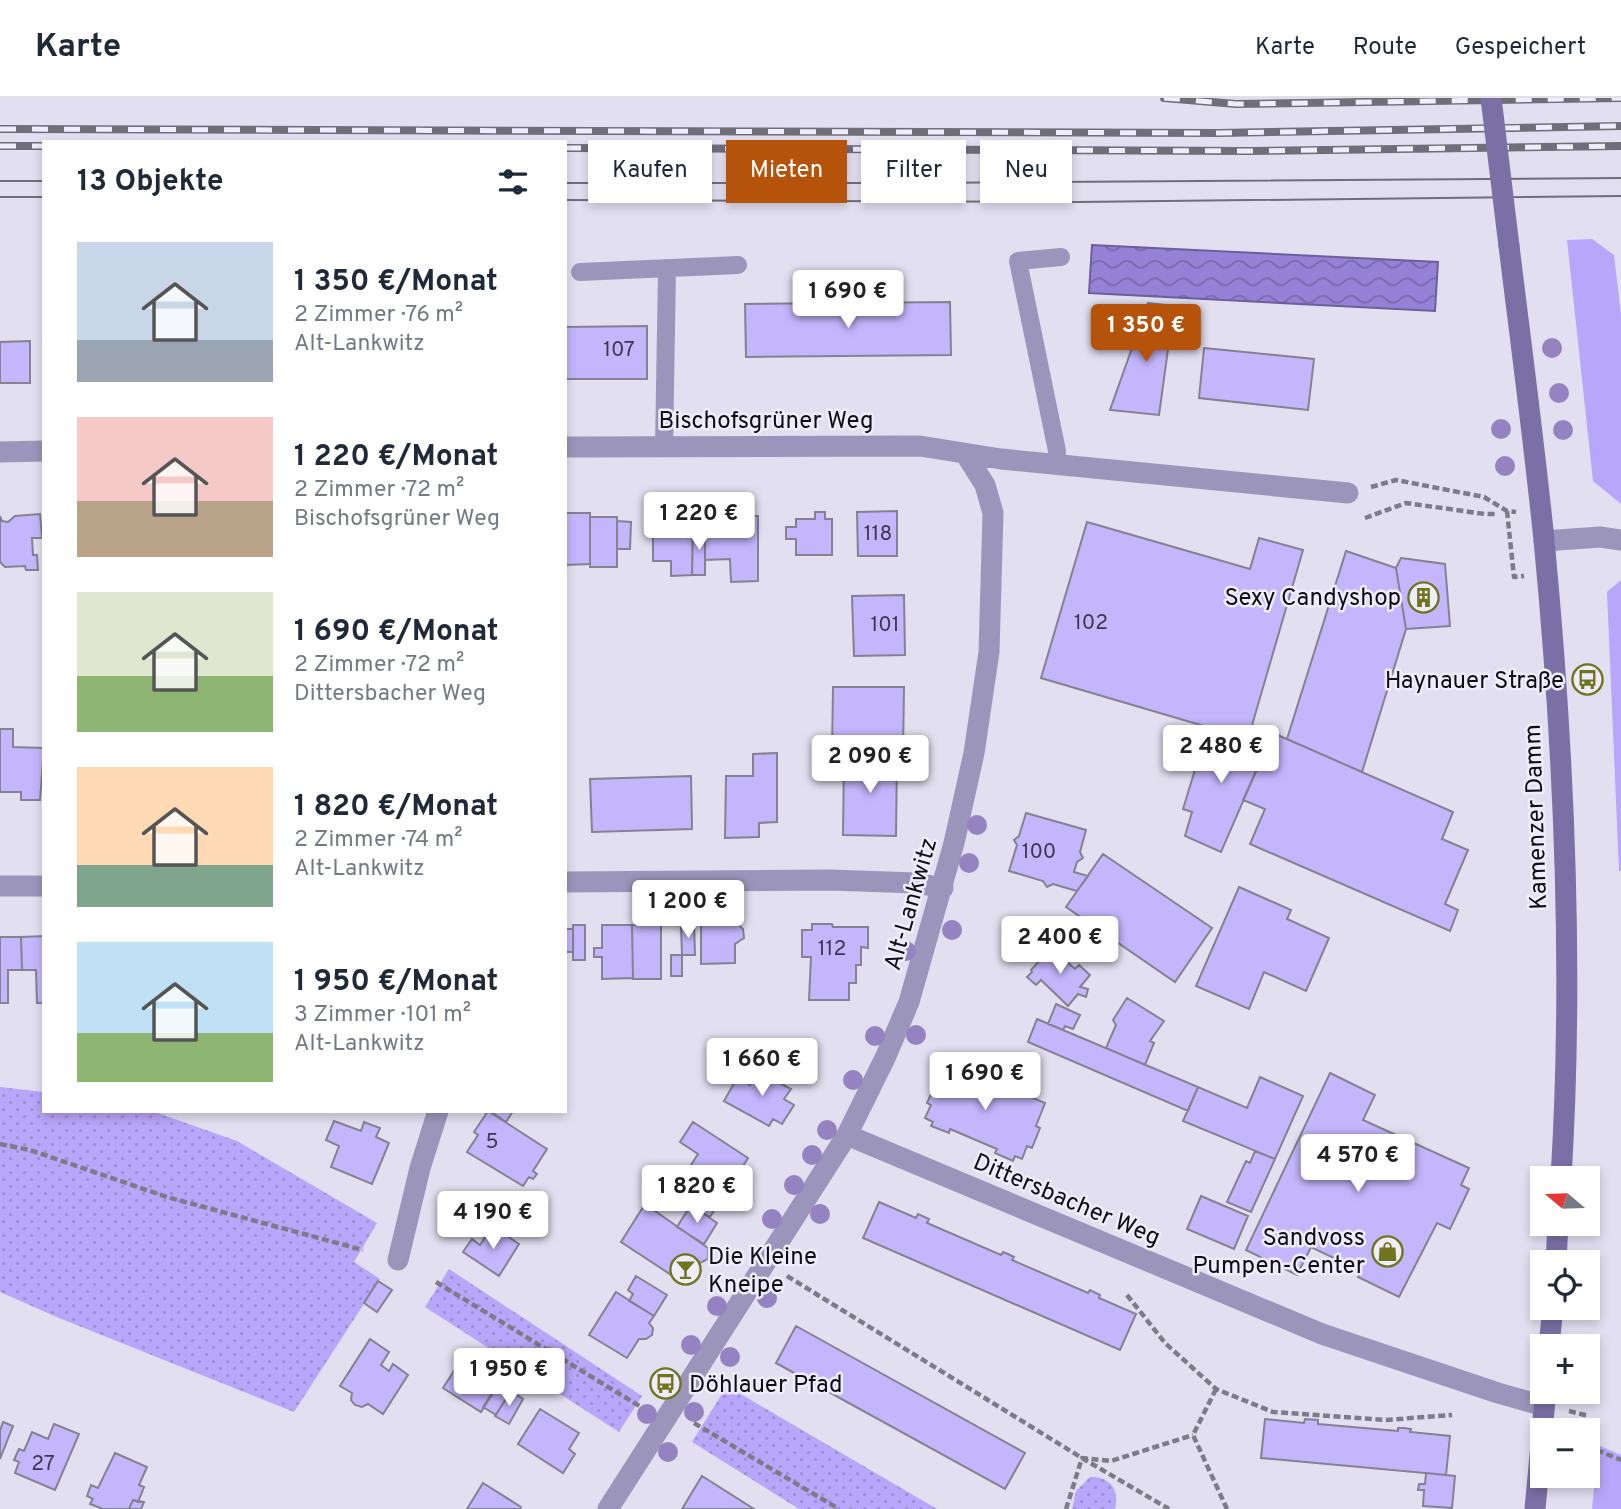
<!DOCTYPE html>
<html lang="de">
<meta charset="utf-8">
<style>
:root{--surface:#fff;--page:#f2f2f3;--text:#1f2937;--muted:#747a83;--line:#e0e1e3;--accent:#b45309}
body{margin:0;font-family:Overpass,sans-serif;background:var(--page);color:var(--text);height:100vh;display:flex;flex-direction:column;font-size:26px;white-space:nowrap}
*{box-sizing:border-box;margin:0}
p{font-size:23px;color:var(--muted)}
.icon{flex:none;width:38px;height:38px;fill:none;stroke:currentColor;stroke-width:2;stroke-linecap:round;stroke-linejoin:round}
.map{position:relative;flex:1;overflow:hidden}
.drawer{position:absolute;left:42px;top:42px;width:525px;height:973px;display:flex;flex-direction:column;background:var(--surface);border-radius:0px;box-shadow:0 4px 10px #0003}
.drawer>*{flex:none}
.banner{position:absolute;left:588px;top:42px;width:665px;height:63px;display:flex;gap:14px}
.needle{width:46px;rotate:289deg}
.tools{position:absolute;left:1530px;top:1068px;display:grid;gap:14px}
.tools a{display:grid;place-items:center;width:70px;height:70px;border-radius:0px;background:var(--surface);box-shadow:0 4px 10px #0003;font-size:35px}
.price{position:absolute;translate:-50% -60px;padding:0 16px;border-radius:7px;background:#fff;color:#222;font-size:23px;line-height:46px;filter:drop-shadow(0 2px 4px #0008)}
.price::after{content:'';position:absolute;left:50%;top:42px;width:21px;height:16px;margin-left:-10px;background:inherit;clip-path:polygon(0 0,100% 0,50% 100%)}
.price.on{background:var(--accent);color:#fff}
ul{padding:0;list-style:none}
li{display:flex;align-items:center;gap:21px;height:175px;padding:0 35px}
li span{display:grid;place-items:center;flex:none;width:196px;height:140px;border-radius:0px;color:#555}
li>.icon{margin-inline-start:auto}
span .icon{width:84px;height:84px;fill:#fffc;stroke-width:1}
li b{font-size:30px}
h2{display:flex;justify-content:space-between;align-items:center;height:84px;padding:0 35px;font-size:30px}
.chip{padding:0 24px;border-radius:0px;background:var(--surface);box-shadow:0 4px 10px #0003;font-size:24px;line-height:63px}
.chip.on{background:var(--accent);color:#fff}
header{display:flex;align-items:center;gap:42px;box-sizing:border-box;height:98px;padding:0 35px;background:var(--surface);border-bottom:2px solid var(--line)}
header strong{font-size:33px}
nav{display:flex;gap:38px;margin-inline-start:auto;font-size:24px}
.map>svg:first-child{display:block}
.green{fill:#b7a6f9}
.park{fill:url(#park-dots)}
.water{fill:url(#water-waves);stroke:#6c5f9c;stroke-width:2}
.building{fill:#c4b6fc;stroke:#848191;stroke-width:2}
.lines{fill:none;stroke-linecap:round;stroke-linejoin:round}
.path{stroke:#7d7b87;stroke-width:4.5;stroke-dasharray:7 3.5;stroke-linecap:butt}
.service{stroke:#9c95bb;stroke-width:18}
.minor{stroke:#9c95bb;stroke-width:21}
.secondary{stroke:#7b70a6;stroke-width:21}
.tram{stroke:#706e79;stroke-width:2}
.rail-casing{stroke:#706e79;stroke-width:8}
.rail{stroke:#efecfe;stroke-width:5;stroke-dasharray:16;stroke-linecap:butt}
.secondary-bridge{stroke:#7b70a6;stroke-width:21}
.tree{fill:#9483c0}
.labels{text-anchor:middle;stroke-width:5;stroke-linejoin:round;paint-order:stroke}
.number-label{font-size:21px;fill:#3c374d}
.street-label{font-size:24px;fill:#0e0d13;stroke:#efecfe}
.poi-label{font-size:24px;fill:#0e0d13;stroke:#efecfe;text-anchor:end}
</style>
<header>
<strong>Karte</strong>
<nav><a>Karte</a><a>Route</a><a>Gespeichert</a></nav>
</header>
<div class="map">
<svg width="1621" height="1411" viewBox="0 0 1621 1411">
<defs>
<pattern id="park-dots" width="8" height="8" patternUnits="userSpaceOnUse" patternTransform="scale(1.75)"><rect width="8" height="8" fill="#b7a6f9"/><path d="M2 2h.1M6 6h.1" fill="none" stroke="#9c8ed5" stroke-width="1.8" stroke-linecap="round"/></pattern>
<pattern id="water-waves" width="16" height="10" patternUnits="userSpaceOnUse" patternTransform="scale(1.75)"><rect width="16" height="10" fill="#9582d6"/><path d="M0 5q4-4 8 0t8 0" fill="none" stroke="#7869ac"/></pattern>
</defs>
<rect width="100%" height="100%" fill="#e2dff0"/>
<path class="green" d="M1592,141l22,16 7,60v189l-28,-23 -26,-241z
M1621,482v291h-2l-12,-279z
M1598,1347l23,10v54h-29z"/>
<path class="park" d="M0,989l44,5v19h108l85,30 140,82 -23,39 26,17 -86,133 -235,-94 -59,-26z
M449,1171l193,127 -23,36 -194,-125z
M727,1288l210,123h-138l-107,-67z
M1090,1379c20,-1 30,13 25,32h-43l4,-18z"/>
<path class="water" d="M1092,147l346,17 -3,49 -346,-18z"/>
<path class="building" d="M950,204l1,53 -205,2 -1,-53z
M1148,205l26,3 -15,109 -49,-5z
M647,228v53h-82v-52z
M30,243v42h-30v-41z
M1204,250l110,11 -6,51 -109,-12z
M897,413v45h-39l-1,-44z
M815,414h10v7h7v36h-36v-16h-10v-12h10v-8h19z
M565,415h25v51l-25,1z
M40,416l2,24h-10l1,17h4l1,15h-12l-1,-4 -20,1 -5,-5v-46l2,5 6,1 7,-6z
M657,416h36l-1,61 -21,1v-15h-18v-28h3z
M718,418h40v65l-27,1 -1,-23 -25,1v-32h13z
M590,419h27v50h-27z
M617,423l14,1 -1,27h-13z
M1087,424l163,47 9,-31 44,12 -55,189 -207,-61z
M693,430h12v47h-13z
M1346,453l50,17 10,61 -44,143 -75,-33z
M1401,460l44,6 5,62 -44,3 -10,-61z
M904,497l1,60 -51,1 -2,-60z
M833,589h71l-1,67 -71,-1z
M1208,629l60,17 -47,108 -36,-16 7,-24 -9,-3z
M0,631h13v18l31,1 -4,52h-19v-8h-21z
M1273,635l180,79 -11,27 26,11 -23,54 13,6 -8,21 -200,-87 15,-35 -22,-9z
M777,655v69l-18,1v14l-34,1 1,-62h27v-22z
M844,656h53l-1,82 -53,-1z
M691,678l1,53 -100,3 -2,-53z
M1026,715l60,17 -6,22 3,6 -6,4 -3,10 14,4 -11,15 -24,-7 -6,3 -4,-6 -34,-10 8,-26 -3,-5 5,-4z
M1103,756l109,74 -37,54 -109,-75z
M1239,789l52,23 -4,9 42,19 -23,53 -42,-19 -15,37 -53,-23z
M694,826l1,31h-13l-1,-30z
M701,826h36l6,5 1,9 -9,6v19l-34,1z
M812,826h20l1,3h35v21l-7,-1v18h-5v18h-7v17h-40l2,-43h-9v-27h10z
M573,827h12v35h-12z
M602,827h30l1,53 -31,1v-22h-8v-9h8z
M632,827h29v54h-28z
M565,831h8v23h-8z
M44,838v67h-7l-1,-33h-14l-1,-33z
M0,839h21l1,33h-14v33h-8z
M1051,850l5,5 5,-5 10,10 -4,4 8,7 4,-4 11,10 -10,12 8,2 -2,8 -8,-3 -10,12 -27,-26 -5,5 -9,-8 5,-5 -1,-2z
M671,857h11v21h-11z
M1127,900l37,23 -14,20 4,2 -9,22 -39,-17 10,-23 -3,-5z
M1056,906l24,11 -7,14 -8,-3 -2,4 -15,-6z
M1037,921l161,68 -10,24 -160,-69z
M949,965l96,40 -9,23 4,2 -8,20 -5,-2 -5,13 -7,-3 -2,5 -18,-8 2,-4 -47,-20 -1,4 -18,-7 2,-4 -8,-4 6,-13 -4,-2 9,-20 4,2z
M758,972l9,6 3,-6 11,7 -3,5 13,7 -7,10 10,6 -12,19 -9,-5 -4,7 -45,-25 13,-23 13,7z
M1330,975l45,22 -12,25 106,48 -8,17 8,4 -19,40 -13,-6 -38,74 -41,-20 3,-6 -50,-24 -14,28 -51,-25z
M1260,979l43,19 -28,63 -92,-38 15,-34 49,21z
M488,1013l59,38 -14,22 4,3 -4,5 -4,-2 -6,9 -56,-34 11,-17 -4,-3z
M490,1013h23l-7,11z
M334,1023l27,10 3,-9 16,6 -4,9 13,6 -17,41 -41,-17 8,-21 -13,-6z
M693,1024l55,36 -29,45 -37,-24 16,-25 -18,-12z
M1255,1053l20,8 -24,53 -24,-10 19,-41 4,2z
M696,1094l21,14 -7,11 -22,-13z
M1201,1098l47,20 -14,33 -47,-20z
M879,1104l37,16 2,-4 11,5 -2,4 74,32 2,-3 5,2 6,3 -2,3 76,33 2,-3 10,5 -1,3 37,16 -16,36 -257,-112z
M645,1106l63,44v11l-8,4 -5,-2 -13,21 -61,-40z
M691,1107l26,18 -13,21 -27,-17z
M492,1128l27,18 -20,32 -36,-24 9,-13 8,6z
M636,1178l31,19 -13,21 -25,-15 4,-7 -5,-4z
M378,1183l14,9 -15,22 -13,-9z
M616,1194l38,24 -5,7 4,5 -1,7 -6,4h-7l-12,19 -38,-23z
M796,1228l229,127 -20,36 -229,-126z
M370,1241l19,13 -8,13 8,6 4,-7 15,11 -25,39 -15,-10 -6,3 -7,-2 -4,-5 1,-7 -12,-7z
M465,1256l37,24 -21,34 -38,-24z
M498,1286l13,7 -15,24 -13,-8z
M511,1293l12,8 -14,25 -14,-8z
M540,1311l39,24 -10,16 6,5 -12,19 -45,-29z
M1265,1321l39,4 1,-4 13,1v4l80,7v-3h6l7,1 -1,3 40,4 -4,39 -185,-17z
M3,1324l10,4 -13,33v-28z
M54,1326l25,10 -24,56 -40,-17 4,-11 -5,-2 5,-11 5,2 8,-19 16,7z
M115,1355l32,14 -8,18 5,2 -6,15 -5,-2 -4,9h-26l-13,-5 3,-5 -6,-3 4,-11 7,3z
M1426,1375l29,3 -3,32 -29,-2 1,-16h-6l1,-6h6z
M702,1378l52,33h-72z
M483,1385l38,24 -1,2h-53z
M133,1402l11,2 -3,7h-12z"/>
<g class="lines">
<path class="path" d="M1371,389l25,-7 88,17 23,14 9,1
M1507,413l7,66 10,-1
M1365,420l41,-15 79,11h11
M0,1046l30,6 137,47 196,53
M787,1178l295,182 87,51
M436,1184l205,125
M1127,1197l38,48 51,46 57,23 112,8 67,-5
M1216,1291l-23,46 34,74
M1569,1313l20,5
M694,1325l145,86
M1587,1348l34,14
M1066,1411l16,-51 29,3 82,-26"/>
<path class="service" d="M580,174l158,-7
M664,349l3,-177
M1056,366l1,-13 -39,-190 43,-4"/>
<path class="minor" d="M565,349l355,-1 81,13 347,34
M0,354l44,-1
M1544,443l56,-4 21,3
M565,784l265,-2 86,3 27,5
M0,788h44
M847,1037l475,199 176,59 46,13
M398,1162l22,-92 18,-57
M608,1411l239,-374 39,-79 23,-54 45,-159 20,-90 15,-101 4,-139 -8,-28 -19,-30"/>
<path class="secondary" d="M1509,148c12,98 25,196 35,294 20,209 30,428 17,638
M1556,1164l2,-39
M1549,1248l4,-39
M1542,1332l4,-39
M1535,1411l7,-75"/>
<path class="tram" d="M0,83h44
M565,85h344l712,-5
M0,99h44
M565,102l513,2 543,-6"/>
<defs>
<path id="rail" d="M1164,0l72,6 385,-6
M0,31l1219,4 402,-7
M0,48h44
M565,50l685,3 371,-5"/>
</defs>
<use href="#rail" class="rail-casing"/>
<use href="#rail" class="rail"/>
<path class="secondary-bridge" d="M1491,0l18,148"/>
</g>
<g class="tree">
<circle cx="1552" cy="250" r="10"/>
<circle cx="1559" cy="295" r="10"/>
<circle cx="1501" cy="331" r="10"/>
<circle cx="1563" cy="332" r="10"/>
<circle cx="1505" cy="368" r="10"/>
<circle cx="977" cy="727" r="10"/>
<circle cx="969" cy="765" r="10"/>
<circle cx="952" cy="832" r="10"/>
<circle cx="906" cy="853" r="10"/>
<circle cx="916" cy="937" r="10"/>
<circle cx="875" cy="938" r="10"/>
<circle cx="853" cy="982" r="10"/>
<circle cx="827" cy="1032" r="10"/>
<circle cx="812" cy="1057" r="10"/>
<circle cx="794" cy="1087" r="10"/>
<circle cx="820" cy="1116" r="10"/>
<circle cx="772" cy="1121" r="10"/>
<circle cx="767" cy="1200" r="10"/>
<circle cx="717" cy="1208" r="10"/>
<circle cx="691" cy="1247" r="10"/>
<circle cx="730" cy="1259" r="10"/>
<circle cx="694" cy="1314" r="10"/>
<circle cx="647" cy="1316" r="10"/>
<circle cx="668" cy="1354" r="10"/>
</g>
<defs>
<symbol id="building-ring" viewBox="-11 -11 22 22"><circle r="9.5" fill="#efecfe" stroke="#70751d" stroke-width="1.5"/><path d="M-4-6H4V6H1V3H-1V6H-4ZM-2.5-4.3h1.7v1.8h-1.7ZM.8-4.3h1.7v1.8H.8ZM-2.5-1h1.7V.8h-1.7ZM.8-1h1.7V.8H.8Z" fill="#70751d"/></symbol>
<symbol id="bus-ring" viewBox="-11 -11 22 22"><circle r="9.5" fill="#efecfe" stroke="#70751d" stroke-width="1.5"/><path d="M-5-6H5V4H4V6H2V4H-2V6H-4V4H-5ZM-3.5-4V0h7V-4ZM-3.5 1.2v1.5H-2V1.2ZM2 1.2v1.5H3.5V1.2Z" fill="#70751d"/></symbol>
<symbol id="shop-ring" viewBox="-11 -11 22 22"><circle r="9.5" fill="#efecfe" stroke="#70751d" stroke-width="1.5"/><path d="M-5-2.5h2.3a2.7 3.5 0 0 1 5.4 0H5L5.5 6h-11ZM-1.5-2.5h3a1.5 2.3 0 0 0-3 0Z" fill="#70751d"/></symbol>
<symbol id="bar-ring" viewBox="-11 -11 22 22"><circle r="9.5" fill="#efecfe" stroke="#70751d" stroke-width="1.5"/><path d="M-6-5H6L.8 .8V4.5H3.5V6h-7V4.5H-.8V.8Z" fill="#70751d"/></symbol>
</defs>
<g fill-rule="evenodd">
<use href="#building-ring" x="1406" y="482" width="35" height="35"/>
<use href="#bus-ring" x="1570" y="564" width="35" height="35"/>
<use href="#shop-ring" x="1370" y="1136" width="35" height="35"/>
<use href="#bar-ring" x="668" y="1154" width="35" height="35"/>
<use href="#bus-ring" x="648" y="1268" width="35" height="35"/>
</g>
<g class="labels">
<g class="number-label">
<text x="619" y="258">107</text>
<text x="878" y="442">118</text>
<text x="1091" y="531">102</text>
<text x="885" y="533">101</text>
<text x="1039" y="760">100</text>
<text x="832" y="857">112</text>
<text x="492" y="1050">5</text>
<text x="43" y="1372">27</text>
</g>
<g class="street-label">
<text x="766" y="330">Bischofsgrüner Weg</text>
<text transform="translate(1535 719) rotate(-92)" y="8">Kamenzer Damm</text>
<text transform="translate(910 806) rotate(-74)" y="8">Alt-Lankwitz</text>
<text transform="translate(1067 1101) rotate(23)" y="8">Dittersbacher Weg</text>
</g>
<g class="poi-label">
<text x="1401" y="507">Sexy Candyshop</text>
<text x="1564" y="590">Haynauer Straße</text>
<text x="1365" y="1147">Sandvoss<tspan x="1365" dy="28">Pumpen-Center</tspan></text>
<text x="708" y="1166" text-anchor="start">Die Kleine<tspan x="708" dy="28">Kneipe</tspan></text>
<text x="689" y="1294" text-anchor="start">Döhlauer Pfad</text>
</g>
</g>
</svg>
<div class="tools">
<a><svg class="needle" viewBox="-14 -14 28 28"><path d="M0-13l5 13h-10z" fill="#e53935"/><path d="M0 13l5-13h-10z" fill="#747a83"/></svg></a>
<a><svg class="icon" aria-label="locate" viewBox="0 0 24 24"><circle cx="12" cy="12" r="6"/><path d="M12 2v4M12 18v4M2 12h4M18 12h4"/></svg></a>
<a>+</a>
<a>−</a>
</div>
<b class="price" style="left:848px;top:232px">1 690 €</b>
<b class="price on" style="left:1146px;top:266px">1 350 €</b>
<b class="price" style="left:699px;top:454px">1 220 €</b>
<b class="price" style="left:1221px;top:687px">2 480 €</b>
<b class="price" style="left:870px;top:697px">2 090 €</b>
<b class="price" style="left:688px;top:842px">1 200 €</b>
<b class="price" style="left:1060px;top:878px">2 400 €</b>
<b class="price" style="left:762px;top:1000px">1 660 €</b>
<b class="price" style="left:985px;top:1014px">1 690 €</b>
<b class="price" style="left:1358px;top:1096px">4 570 €</b>
<b class="price" style="left:697px;top:1127px">1 820 €</b>
<b class="price" style="left:493px;top:1153px">4 190 €</b>
<b class="price" style="left:509px;top:1310px">1 950 €</b>
<div class="banner">
<a class="chip">Kaufen</a>
<a class="chip on">Mieten</a>
<a class="chip">Filter</a>
<a class="chip">Neu</a>
</div>
<section class="drawer">
<h2>13 Objekte<svg class="icon" aria-label="filters" viewBox="0 0 24 24"><path d="M4 7h16M4 17h16"/><circle cx="9" cy="7" r="2"/><circle cx="15" cy="17" r="2"/></svg></h2>
<ul>
<li><span style="background:linear-gradient(#c9d6e8 70%,#9aa5b1 0)"><svg class="icon" aria-label="home" viewBox="0 0 24 24"><path d="M3 11l9-7 9 7M6 9v11h12V9"/></svg></span><div><b>1 350 €/Monat</b><p>2 Zimmer · 76 m²</p><p>Alt-Lankwitz</p></div></li>
<li><span style="background:linear-gradient(#f6c9c9 60%,#b9a48a 0)"><svg class="icon" aria-label="home" viewBox="0 0 24 24"><path d="M3 11l9-7 9 7M6 9v11h12V9"/></svg></span><div><b>1 220 €/Monat</b><p>2 Zimmer · 72 m²</p><p>Bischofsgrüner Weg</p></div></li>
<li><span style="background:linear-gradient(#dfe7d0 60%,#8fb573 0)"><svg class="icon" aria-label="home" viewBox="0 0 24 24"><path d="M3 11l9-7 9 7M6 9v11h12V9"/></svg></span><div><b>1 690 €/Monat</b><p>2 Zimmer · 72 m²</p><p>Dittersbacher Weg</p></div></li>
<li><span style="background:linear-gradient(#ffd9b3 70%,#7fa58c 0)"><svg class="icon" aria-label="home" viewBox="0 0 24 24"><path d="M3 11l9-7 9 7M6 9v11h12V9"/></svg></span><div><b>1 820 €/Monat</b><p>2 Zimmer · 74 m²</p><p>Alt-Lankwitz</p></div></li>
<li><span style="background:linear-gradient(#bfe0f5 65%,#8fb573 0)"><svg class="icon" aria-label="home" viewBox="0 0 24 24"><path d="M3 11l9-7 9 7M6 9v11h12V9"/></svg></span><div><b>1 950 €/Monat</b><p>3 Zimmer · 101 m²</p><p>Alt-Lankwitz</p></div></li>
</ul>
</section>
</div>
